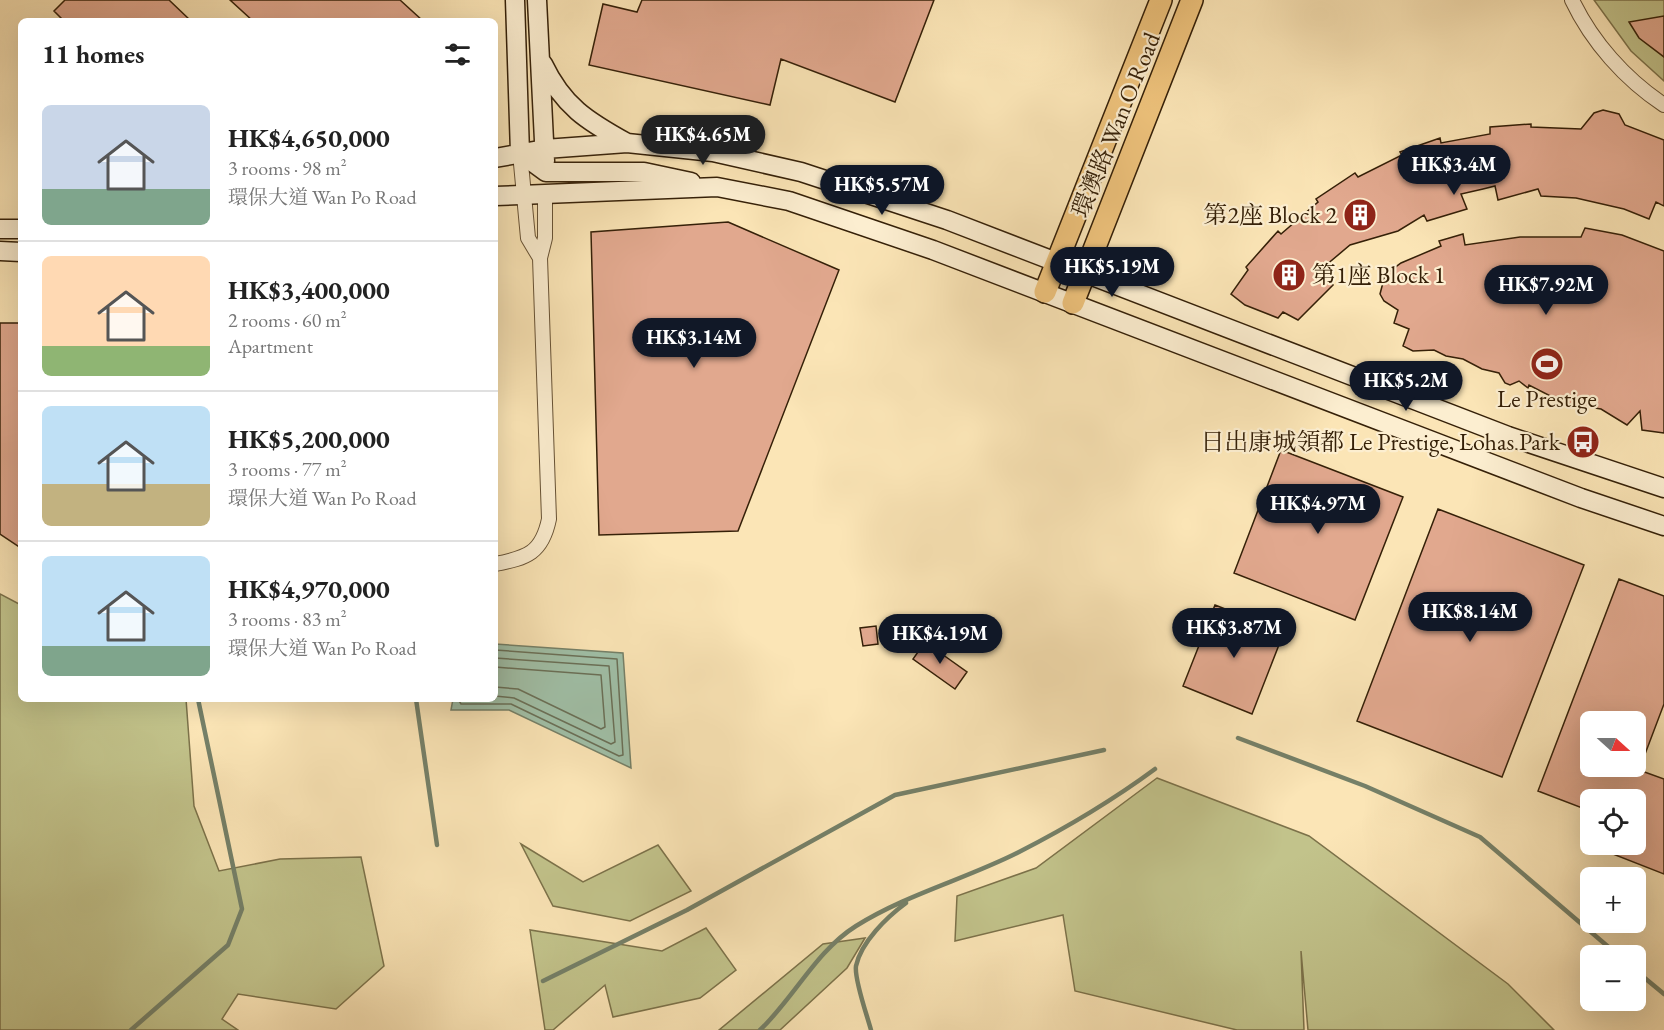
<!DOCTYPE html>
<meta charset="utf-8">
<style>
:root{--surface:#fff;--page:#f2f2f2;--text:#222;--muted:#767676;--line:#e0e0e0;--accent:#111827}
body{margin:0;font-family:"EB Garamond","Noto Serif TC",serif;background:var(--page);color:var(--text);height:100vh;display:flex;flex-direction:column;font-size:22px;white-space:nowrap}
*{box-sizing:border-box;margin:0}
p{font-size:20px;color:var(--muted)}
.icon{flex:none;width:33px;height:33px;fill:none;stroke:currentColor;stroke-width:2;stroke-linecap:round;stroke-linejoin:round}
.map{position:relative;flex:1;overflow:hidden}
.side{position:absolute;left:18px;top:18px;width:480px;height:684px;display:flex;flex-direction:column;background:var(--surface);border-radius:9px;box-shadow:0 6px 24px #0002}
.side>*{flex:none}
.needle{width:39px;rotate:111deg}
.controls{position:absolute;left:1580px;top:711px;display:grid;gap:12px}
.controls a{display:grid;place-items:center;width:66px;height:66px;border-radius:9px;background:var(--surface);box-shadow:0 6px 24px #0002;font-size:30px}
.price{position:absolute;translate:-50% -51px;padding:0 14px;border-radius:21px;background:var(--accent);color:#fff;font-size:20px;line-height:39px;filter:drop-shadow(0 2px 3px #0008)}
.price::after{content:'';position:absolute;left:50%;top:36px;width:18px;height:14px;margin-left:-9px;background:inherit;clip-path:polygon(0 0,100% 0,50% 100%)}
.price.on{background:#222;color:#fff}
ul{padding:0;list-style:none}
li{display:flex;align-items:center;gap:18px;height:150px;padding:0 24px}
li+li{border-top:2px solid var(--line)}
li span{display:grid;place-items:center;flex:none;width:168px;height:120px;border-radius:9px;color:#555}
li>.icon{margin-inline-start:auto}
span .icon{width:72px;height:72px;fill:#fffc;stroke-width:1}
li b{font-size:26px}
h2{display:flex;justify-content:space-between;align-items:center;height:72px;padding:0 24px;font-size:26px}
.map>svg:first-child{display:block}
.green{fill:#c2c38b;stroke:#7c724a;stroke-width:1.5}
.water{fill:#a0c0a8;stroke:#758068;stroke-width:1.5}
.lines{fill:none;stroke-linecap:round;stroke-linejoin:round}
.shore{stroke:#6a7058;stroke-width:1.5}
.stream{stroke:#758068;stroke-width:4.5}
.building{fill:#e1a88e;stroke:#352008;stroke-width:1.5;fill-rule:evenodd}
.street-casing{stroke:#665134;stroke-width:16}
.secondary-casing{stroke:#352008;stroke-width:21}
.primary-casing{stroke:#352008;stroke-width:24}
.street{stroke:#fceed0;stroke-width:14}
.secondary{stroke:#fceed0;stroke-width:18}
.primary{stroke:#eec27b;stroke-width:21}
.labels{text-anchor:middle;stroke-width:4.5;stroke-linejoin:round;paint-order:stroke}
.street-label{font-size:24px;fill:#352008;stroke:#fceed0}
.poi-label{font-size:24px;fill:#352008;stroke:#fceed0;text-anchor:end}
</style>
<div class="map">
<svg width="1664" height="1030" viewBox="0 0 1664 1030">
<rect width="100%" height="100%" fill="#fbe5b6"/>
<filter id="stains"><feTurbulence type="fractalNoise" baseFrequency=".00333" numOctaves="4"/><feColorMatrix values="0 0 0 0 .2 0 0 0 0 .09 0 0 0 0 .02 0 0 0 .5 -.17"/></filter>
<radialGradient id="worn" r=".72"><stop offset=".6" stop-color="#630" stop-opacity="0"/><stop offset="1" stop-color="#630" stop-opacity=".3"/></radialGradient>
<path class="green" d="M1594,0h70v81l-33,-30z
M0,594l21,11v94h165l8,107 25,65 61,-12 81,-2 23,109 -48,43 -98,-15 -16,25 16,11h-238z
M1157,778l152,58 199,148 46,46h-246l-7,-79 3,79h-67l-162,-39 -12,-76 -108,26 2,-45 79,-28z
M521,844l62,38 75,-37 33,46 -61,30 -77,-15z
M706,928l30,42 -36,28 -87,19 -8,-32 -52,45h-8l-15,-100 132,21z
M865,938l-18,30 -67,62h-61l104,-86z"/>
<path class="water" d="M495,644l128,9 8,115 -122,-58h-58l2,-11h42z"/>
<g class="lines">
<path class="shore" d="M495,658l114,8 6,76 -4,2 -97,-46 -19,-2
M495,667l106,8 4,52 -4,2 -83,-40 -23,-2
M458,699l3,5h50l108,52 4,-1 -6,-96 -122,-9"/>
<path class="stream" d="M416,699l21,146
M1238,738l127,48 115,51 139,119
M1635,970l29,24
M543,981l144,-71 208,-115 209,-45
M131,1030l97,-85 14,-36 -44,-210
M760,1030c34,-32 56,-79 96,-104 51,-32 110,-47 163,-74 47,-24 94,-52 136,-83
M871,1030c-4,-15 -17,-51 -15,-64 5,-24 31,-49 50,-63"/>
</g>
<path class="building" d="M65,0h104l22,21h-127l-10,-10z
M230,0h170l23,21h-170z
M642,0h292l-39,102 -114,-43 -11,46 -181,-40 14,-61 34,8z
M1664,16v41l-25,-19 -10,-16z
M1603,110l16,4 6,11 39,15v66l-8,-4 -7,17 -25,-10 -48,-11 -35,-2 -3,-7 -40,11 -3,-14 -12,3 -22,5 6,15 -40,12 -3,-6 -26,16 -48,14 -31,26 14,14 -35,35 -15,-8 -5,6 -33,-13 -14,-11 17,-24 -2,-3 32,-36 3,3 37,-32 -2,-3 39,-26 3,4 44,-22 -2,-3 40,-14 1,5 49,-9v-7l41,-3v3l50,2 13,-16z
M728,222l111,48 -101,261 -139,4 -8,-303z
M1585,228l37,7 42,16v182l-22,-3 -2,-19 -13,14 -26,-16 -37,-6 -35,-18 -1,3 -9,-7 -9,4 -5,-2 -6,-10 -17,-4 -19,-10 -17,-3 -12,-6 -21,1 -10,-5 6,-17 -15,-6 4,-13 -14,-9 -4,-7 5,-19 16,-12 40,-17 -2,-5 24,-7 2,11 55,-8h61z
M0,323h21v225l-21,-14z
M1281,450l122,47 -48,123 -121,-47z
M1438,509l146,56 -82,212 -145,-56z
M1619,579l45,17v108l-25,66 25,9v95l-74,-29 45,-1v-44h-45v11l-52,-20zM1590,722h45v44h-45z
M1215,605l69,27 -32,82 -69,-28z
M876,626l2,18 -15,2 -3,-18z
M925,642l42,30 -12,17 -42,-30z"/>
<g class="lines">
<defs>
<path id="street" d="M1572,0c20,42 53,79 92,105
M520,153l8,85 12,20
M495,564c32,-6 47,-11 54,-45l-9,-261 5,-20v-45"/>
<path id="secondary" d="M515,0l5,153
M537,0l8,161
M543,64c20,42 44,57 84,79
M520,153l26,19h98l47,10
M495,158l50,-9 82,-6 86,9 88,20 146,48 561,216 156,52
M495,196l222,-9 72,14 144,49 648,248 83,28
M0,229h21
M0,251l21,1"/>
<path id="primary" d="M1045,292l116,-292
M1073,303l119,-303"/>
</defs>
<use href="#street" class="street-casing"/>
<use href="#secondary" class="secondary-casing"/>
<use href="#primary" class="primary-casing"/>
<use href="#street" class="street"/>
<use href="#secondary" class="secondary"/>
<use href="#primary" class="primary"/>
</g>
<defs>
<symbol id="building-disc" viewBox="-11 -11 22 22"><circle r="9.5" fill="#8f2418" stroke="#fceed0"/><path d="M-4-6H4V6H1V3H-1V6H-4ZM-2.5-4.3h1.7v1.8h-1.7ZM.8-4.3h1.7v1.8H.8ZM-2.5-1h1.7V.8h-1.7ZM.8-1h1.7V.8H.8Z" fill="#fff"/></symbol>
<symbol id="stadium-disc" viewBox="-11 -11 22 22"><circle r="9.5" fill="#8f2418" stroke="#fceed0"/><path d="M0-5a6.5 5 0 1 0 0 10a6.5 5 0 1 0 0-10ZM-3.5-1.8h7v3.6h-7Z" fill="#fff"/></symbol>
<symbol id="bus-disc" viewBox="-11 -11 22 22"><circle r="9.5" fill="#8f2418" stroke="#fceed0"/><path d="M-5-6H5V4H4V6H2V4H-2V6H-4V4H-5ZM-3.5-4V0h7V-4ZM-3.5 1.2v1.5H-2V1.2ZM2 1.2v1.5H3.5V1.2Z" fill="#fff"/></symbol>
</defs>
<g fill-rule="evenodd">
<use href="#building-disc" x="1341" y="196" width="38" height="38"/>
<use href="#building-disc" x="1270" y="256" width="38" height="38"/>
<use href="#stadium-disc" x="1528" y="345" width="38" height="38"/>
<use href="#bus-disc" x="1564" y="423" width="38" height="38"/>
</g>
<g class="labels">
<g class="street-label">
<text transform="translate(1116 125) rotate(-68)" y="8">環澳路 Wan O Road</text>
</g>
<g class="poi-label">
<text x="1337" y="223">第2座 Block 2</text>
<text x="1312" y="283" text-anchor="start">第1座 Block 1</text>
<text x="1547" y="407" text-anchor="middle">Le Prestige</text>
<text x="1560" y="450">日出康城領都 Le Prestige, Lohas Park</text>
</g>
</g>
<rect width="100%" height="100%" filter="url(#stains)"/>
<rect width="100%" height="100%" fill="url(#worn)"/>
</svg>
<div class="controls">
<a><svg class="needle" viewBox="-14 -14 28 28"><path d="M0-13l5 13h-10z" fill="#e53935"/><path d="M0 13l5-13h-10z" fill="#767676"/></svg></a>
<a><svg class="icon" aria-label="locate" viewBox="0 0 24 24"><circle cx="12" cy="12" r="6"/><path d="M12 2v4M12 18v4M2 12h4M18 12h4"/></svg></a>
<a>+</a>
<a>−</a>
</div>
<b class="price on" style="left:703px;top:166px">HK$4.65M</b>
<b class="price" style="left:1454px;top:196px">HK$3.4M</b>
<b class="price" style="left:882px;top:216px">HK$5.57M</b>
<b class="price" style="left:1112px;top:298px">HK$5.19M</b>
<b class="price" style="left:1546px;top:316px">HK$7.92M</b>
<b class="price" style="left:694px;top:369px">HK$3.14M</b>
<b class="price" style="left:1406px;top:412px">HK$5.2M</b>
<b class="price" style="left:1318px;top:535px">HK$4.97M</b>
<b class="price" style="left:1470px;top:643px">HK$8.14M</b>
<b class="price" style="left:1234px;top:659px">HK$3.87M</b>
<b class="price" style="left:940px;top:665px">HK$4.19M</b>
<section class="side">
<h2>11 homes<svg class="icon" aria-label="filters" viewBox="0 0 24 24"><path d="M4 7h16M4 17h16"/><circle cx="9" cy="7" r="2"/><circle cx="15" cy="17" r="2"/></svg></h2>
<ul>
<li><span style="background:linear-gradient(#c9d6e8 70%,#7fa58c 0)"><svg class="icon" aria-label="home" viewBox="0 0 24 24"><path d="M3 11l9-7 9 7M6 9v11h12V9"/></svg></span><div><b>HK$4,650,000</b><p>3 rooms · 98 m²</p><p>環保大道 Wan Po Road</p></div></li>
<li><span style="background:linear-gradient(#ffd9b3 75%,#8fb573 0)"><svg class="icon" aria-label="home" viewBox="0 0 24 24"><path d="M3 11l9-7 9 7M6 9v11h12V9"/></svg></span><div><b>HK$3,400,000</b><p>2 rooms · 60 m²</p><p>Apartment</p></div></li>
<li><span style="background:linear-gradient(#bfe0f5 65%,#c2b280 0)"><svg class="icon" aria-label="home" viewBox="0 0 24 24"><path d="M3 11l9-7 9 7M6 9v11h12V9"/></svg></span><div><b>HK$5,200,000</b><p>3 rooms · 77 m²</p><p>環保大道 Wan Po Road</p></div></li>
<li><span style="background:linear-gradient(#bfe0f5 75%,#7fa58c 0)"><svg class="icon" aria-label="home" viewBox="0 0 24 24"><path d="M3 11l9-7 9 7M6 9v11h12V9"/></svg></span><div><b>HK$4,970,000</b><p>3 rooms · 83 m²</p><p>環保大道 Wan Po Road</p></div></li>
</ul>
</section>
</div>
